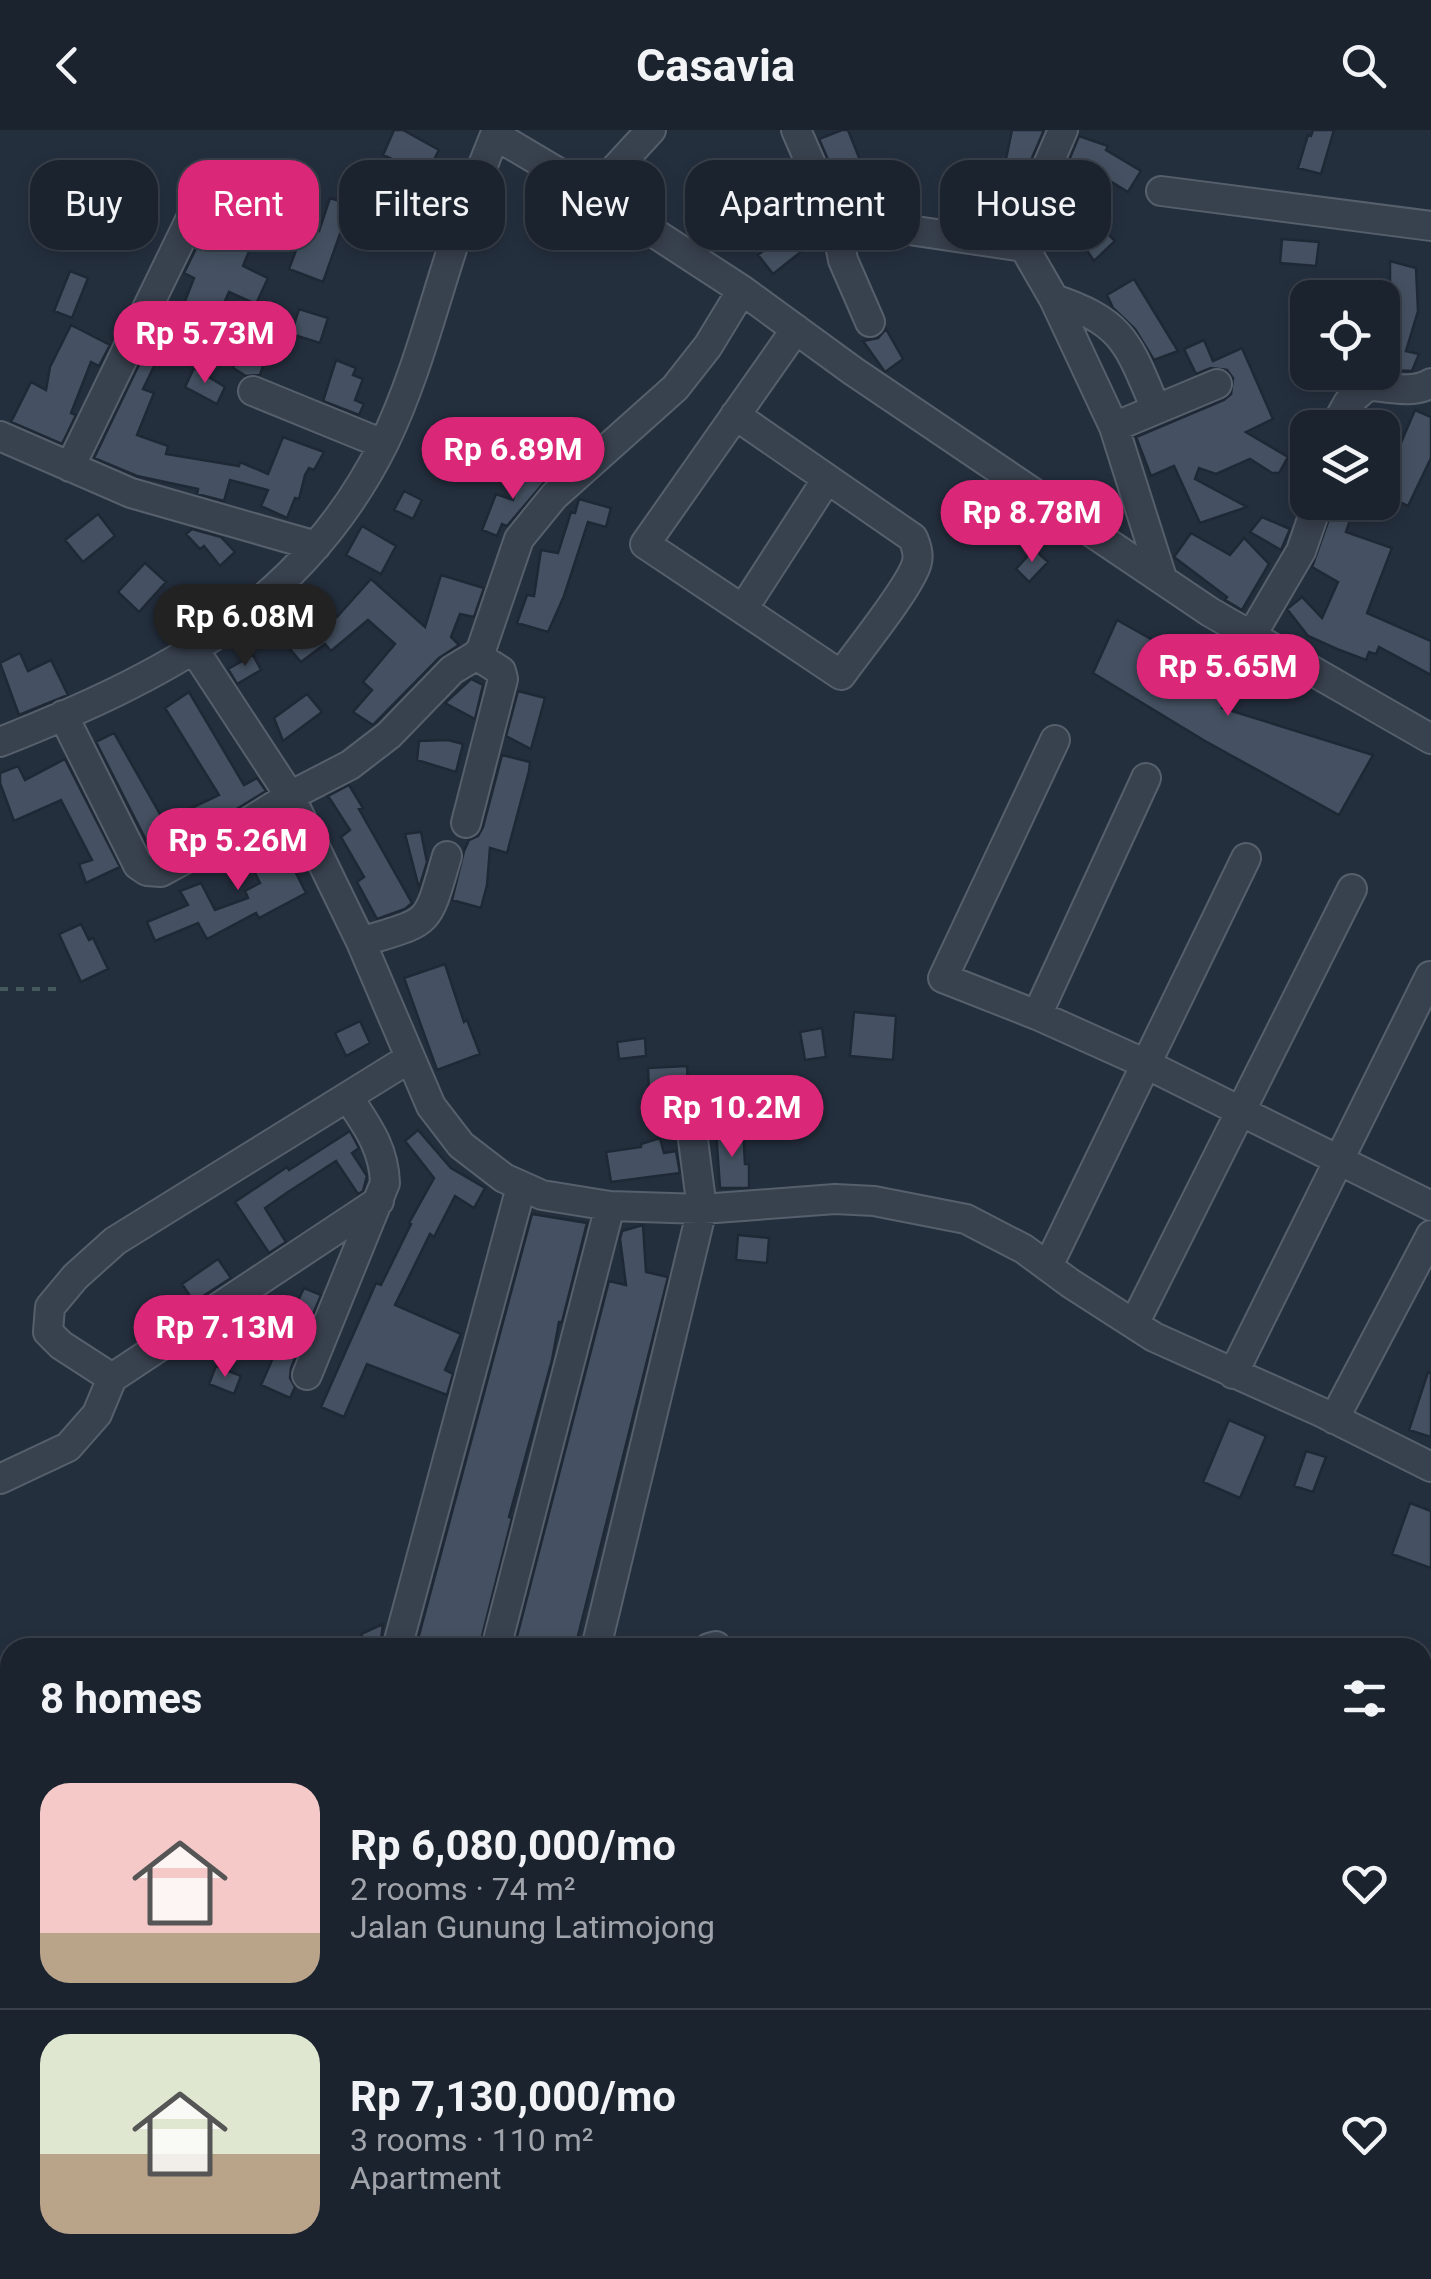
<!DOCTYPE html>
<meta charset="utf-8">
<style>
:root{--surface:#1b232e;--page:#242b36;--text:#f1f3f6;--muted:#a0a4aa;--line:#39404a;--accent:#db2777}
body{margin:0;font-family:Roboto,sans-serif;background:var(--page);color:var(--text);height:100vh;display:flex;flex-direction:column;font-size:38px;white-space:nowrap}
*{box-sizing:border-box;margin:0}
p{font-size:32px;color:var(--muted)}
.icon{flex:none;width:55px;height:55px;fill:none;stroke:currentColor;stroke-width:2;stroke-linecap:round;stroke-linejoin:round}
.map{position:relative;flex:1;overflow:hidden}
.side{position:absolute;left:0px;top:1508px;width:1432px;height:642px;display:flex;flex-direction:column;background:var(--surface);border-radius:30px 30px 0 0;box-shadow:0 5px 15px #0003,0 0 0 2px var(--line)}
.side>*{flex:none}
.top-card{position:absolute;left:30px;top:30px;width:1372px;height:90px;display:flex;gap:20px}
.controls{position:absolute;left:1290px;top:150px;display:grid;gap:20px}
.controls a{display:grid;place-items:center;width:110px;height:110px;border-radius:20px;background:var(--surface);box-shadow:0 5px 15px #0003,0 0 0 2px var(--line);font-size:50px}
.price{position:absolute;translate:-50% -85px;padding:0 22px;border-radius:35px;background:var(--accent);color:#fff;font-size:32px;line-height:65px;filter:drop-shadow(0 2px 5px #0008)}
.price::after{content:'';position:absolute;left:50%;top:60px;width:30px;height:22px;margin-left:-15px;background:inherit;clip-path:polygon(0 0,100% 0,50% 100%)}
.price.current{background:#222;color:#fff}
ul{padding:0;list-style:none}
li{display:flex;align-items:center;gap:30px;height:250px;padding:0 40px}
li+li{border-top:2px solid var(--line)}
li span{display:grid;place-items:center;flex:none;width:280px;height:200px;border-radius:30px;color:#555}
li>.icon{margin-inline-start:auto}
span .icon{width:120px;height:120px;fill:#fffc;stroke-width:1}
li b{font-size:42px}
h2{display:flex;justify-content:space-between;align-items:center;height:120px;padding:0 40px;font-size:42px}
.chip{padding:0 35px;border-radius:30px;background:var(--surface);box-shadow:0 5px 15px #0003,0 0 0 2px var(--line);font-size:35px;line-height:90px}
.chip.current{background:var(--accent);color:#fff}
header{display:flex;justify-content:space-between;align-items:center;height:130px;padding:0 40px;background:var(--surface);font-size:45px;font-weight:700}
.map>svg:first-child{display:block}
.green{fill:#263c3f}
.building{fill:#455162;stroke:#1f2835;stroke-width:2.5}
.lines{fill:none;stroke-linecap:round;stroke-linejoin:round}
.minor-casing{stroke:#565f6c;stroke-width:32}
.path{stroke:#44595c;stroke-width:4;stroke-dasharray:8 8;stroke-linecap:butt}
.minor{stroke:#38414e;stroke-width:28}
</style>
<header><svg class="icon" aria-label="back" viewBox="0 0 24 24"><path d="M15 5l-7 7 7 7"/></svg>Casavia<svg class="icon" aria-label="search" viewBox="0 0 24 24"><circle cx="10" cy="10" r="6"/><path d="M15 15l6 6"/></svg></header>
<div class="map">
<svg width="1431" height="2149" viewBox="0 0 1431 2149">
<rect width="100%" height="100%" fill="#242f3e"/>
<path class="green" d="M1423,1790l8,2v357h-992l1,-9h982z"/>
<path class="building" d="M394,0h9l36,20 -13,25 -43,-20z
M842,0h6l20,50 -24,16 -25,-57z
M1012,0h32l-15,35 -23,-6z
M1313,0h21l-13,44 -23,-6 10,-33 3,1z
M1079,6l29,10 -2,4 35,21 -13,21 -31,-19 -15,35 33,33 -21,20 -25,-38 -7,16 -16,-7 9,-38z
M792,34l26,60 4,18 -20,9 -29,23 -15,-19 29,-23 -21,-54z
M758,46l8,14 -17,9 -7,-13z
M981,65l32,9 5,-6 -7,29 -15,-5 -1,3 -21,-3z
M229,68l36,15 -22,53 25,12 -12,26 -27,-12 -14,32 -13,-5 -11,30 -22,-7 25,-64 -10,-5 22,-45 8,3z
M330,68l29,9 -2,4 68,21 -7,18 -68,-19 -2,6 -8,-3 -17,48 -34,-13 16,-43 14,5z
M1282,109l37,3 -3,24 -36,-3z
M1390,131l26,7 2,43 -12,40 13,3 -7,17 -30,-1 10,-33 -7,-3 5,-20z
M70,141l18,7 -16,40 -18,-7z
M1134,149l44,72 -24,9 -19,-31 -22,-21 -6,-13z
M299,179l29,9 -8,25 -29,-9z
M71,195l39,20 -11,21 -8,-4 -20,51 5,2 -14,29 -51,-22 20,-40 15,8 4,-23z
M886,199l17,30 -18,13 -22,-31 15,-3z
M1204,210l9,21 29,-13 31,71 -27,13 42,25 -9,16h-7l-22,-14 -34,15 -17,-6 -4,11 52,28 -47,16 -26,-57 -23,10 -15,-39 88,-37 7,-6 2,-16 -6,-8 -16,-2 -15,6 -12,-25z
M147,218l13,6 -17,35 11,4 -17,42 31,11 -2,8 73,12 1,-4 28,12 15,-37 41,15 -10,18 -5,-2 -4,7 -6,24 -4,-1 -8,20 -26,-12 7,-16 -38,-10 -6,21 -27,-7 1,-5 -61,-13 -43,-18z
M239,224l24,12 -3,9 -14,1 -13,-8z
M336,230l20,8 -3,7 10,4 -8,21 9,4 -5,11 -36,-14z
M194,238l31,19 -8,17 -32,-17z
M1415,280l16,7v41l-23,48 -26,-12v-46l14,6z
M522,339l26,7 -1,3 -40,47 -5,-2 -5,12 -15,-6 14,-36 17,6z
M404,361l18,9 -9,19 -19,-9z
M579,369l32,9 -5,19 -18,-5 -24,74 -16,36 -31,-9 10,-28 7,1 7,-46 17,3 13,-41 4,1z
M1335,372h21l-10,30 46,16 -25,65 64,28v34l-52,-28 -3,7 -7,-2 -3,8 -29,-11 -29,-13 -21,-27 15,-12 20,21 16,-36 -26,-15z
M98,384l17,22 -32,26 -18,-22z
M1262,387l28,12 -9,21 -31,-18z
M362,396l34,20 -15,28 -35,-19z
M192,399l29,8 14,15 -15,14 -16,-20 -4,3 -14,-15z
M1191,403l39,22 14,-17 25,26 -27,46 -17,-10 2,-3 -53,-40z
M1034,419l14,13 -19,20 -13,-13z
M145,433l21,19 -27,30 -21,-20z
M441,445l43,13 -10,29 -14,-3 -9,23 8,8 -20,13 -66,67 -20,-13 19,-22 -9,-8 32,-38 -27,-24 -37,31 -6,-7 -24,18 -24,-28 25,-17 -3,-4 20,-16 18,20 34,-38 54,48z
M1117,490l116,65 -11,23 151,47 -34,60 -134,-74 -112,-68z
M20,523l8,18 23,-11 17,35 -49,20 -19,-52z
M253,525l8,15 -24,14 -9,-15z
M471,549l12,6 -8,34 -30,-16z
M518,561l27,7 -14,51 -25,-13z
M189,562l55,93 13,-7 9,13 -57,35 -56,28 -57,-112 18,-9 50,88 55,-26 -54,-87z
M307,564l15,18 -39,29 -9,-23z
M448,610l15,4 -7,28 -39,-12 2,-19z
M502,625l28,7 -1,9 -22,82 -17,-5 -3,37 -6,23 -29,-8 12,-49 5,-11 9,-4 5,-9z
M65,629l55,108 -34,16 -7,-19 13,-4 -31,-60 -47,21 -14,-38v-10l18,-7 7,14z
M349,655l14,23 -4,1 53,94 -7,6 -28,10 -20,-37 7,-5 -23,-40 9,-7 -22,-34z
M273,697l33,66 -47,25 -3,-5 -49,26 -9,-16 -43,18 -8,-19 41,-17 -8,-14 21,-8 14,27 33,-12 -3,-7 15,-8 -18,-36z
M421,702l6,30 -8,26 -14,-54z
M81,794l8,16 4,-2 15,31 -27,13 -22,-48z
M445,834l19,58 3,-2 13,34 -43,16 -33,-92z
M854,882l42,4 -3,44 -43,-4z
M360,891l10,22 -24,13 -11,-23z
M822,898l4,29 -21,3 -5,-28z
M645,908l1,18 -27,3 -2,-17z
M687,936l1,24 -39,3 -1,-25z
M418,1000l33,38 34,20 -11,20 -19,-12 -21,41 -4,-3 -35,71 66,29 -16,36 8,4 -6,21 -80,-31 -23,53 -23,-10 55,-124 5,2 30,-61 -2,-1 25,-45 -29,-37z
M743,1000l2,34h4v24h-29l-4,-57z
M350,1001l9,17 -7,5 15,23 -4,15 -5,3 -22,-33 -48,31 -23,16 21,34 -17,11 -34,-51 52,-35 2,3z
M660,1008l4,15 12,-2 4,22 -69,9 -5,-30 35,-5v-3z
M532,1084l55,9 -25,99h-3l-7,38 -43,157 3,1 -33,130h-19l-42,-9z
M643,1095l3,47 22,5 -93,371h-61l95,-367 17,4 -6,-46 2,-8z
M738,1105l31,3 -2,25 -31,-3z
M218,1129l13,19 -37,24 -12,-18z
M304,1158l17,7 -30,73 -1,10 5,9 -5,11 -29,-13 15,-34 -41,-25 13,-17 36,21z
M216,1236l25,10 -7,18 -25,-10z
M1428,1242l3,1v64l-22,-7z
M1229,1290l37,16 -26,62 -37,-16z
M1306,1321l20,6 -13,35 -19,-6z
M1410,1373l21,8v57l-39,-14z
M383,1494l-3,24h-12l-7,-14z"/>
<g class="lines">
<defs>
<path id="minor" d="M796,0l39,89 189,28 30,52 60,128 48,151
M495,5l98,58 149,97 111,81 357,241 221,127
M1161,61l270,35
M593,63l58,-63
M835,89l8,41 27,62
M1024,117l14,-59 25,-58
M1054,169c71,24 74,45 102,110
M253,261l130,53
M735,285l178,123c3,8 6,15 4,24 -5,23 -60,90 -76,113l-196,-131 151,-215
M1114,297l103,-43
M1334,298l14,-25 19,-17c21,0 45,9 64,-3
M0,306l131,57 185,53
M70,337l123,-253
M743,479l84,-130
M1250,508l51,-87 17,-49
M195,521l95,145 71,146 70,164 30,39 43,33 38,17 68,11 92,3 133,-10 39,2 92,18 58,30 46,34 84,54 167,75 110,55
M63,585l75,150 9,6 14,1 57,-31 72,-45 60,-31 39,-30 63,-65 28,-17 39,-114 35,-43 121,-108 33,-42 34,-56
M1055,610l-112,238 94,37 109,49 285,142
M0,612c163,-65 302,-134 384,-299 31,-64 48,-133 70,-200 13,-38 28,-76 43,-113
M466,693l37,-144 -2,-8 -25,-16
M361,812c71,-22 65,-14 86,-86
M1037,885l109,-237
M379,1071l-267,177 -51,-33 -13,-13 2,-25 25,-30 40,-36 295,-183
M1048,1136l198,-408
M1134,1194l218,-435
M1233,1244l197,-398
M307,1245l78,-192c-1,-35 -18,-57 -37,-86
M1334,1289l97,-184
M0,1349l68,-32 29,-33 15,-36
M397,1518l124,-461
M496,1518l114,-442
M596,1518l106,-439 -13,-100
M709,1518l7,-2
M0,1701l10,17
M1422,2055h9
M839,2140l5,9
M1060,2140l3,9
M426,2149l2,-9"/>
</defs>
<use href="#minor" class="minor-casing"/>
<path class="path" d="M0,859h63
M247,2140l5,9"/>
<use href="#minor" class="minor"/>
</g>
</svg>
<div class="controls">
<a><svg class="icon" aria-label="locate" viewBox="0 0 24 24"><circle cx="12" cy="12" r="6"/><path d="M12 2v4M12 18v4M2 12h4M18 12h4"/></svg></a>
<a><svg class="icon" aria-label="layers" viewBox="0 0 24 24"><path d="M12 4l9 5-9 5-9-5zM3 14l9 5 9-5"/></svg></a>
</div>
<b class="price" style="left:205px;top:256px">Rp 5.73M</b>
<b class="price" style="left:513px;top:372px">Rp 6.89M</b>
<b class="price" style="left:1032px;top:435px">Rp 8.78M</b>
<b class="price current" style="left:245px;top:539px">Rp 6.08M</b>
<b class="price" style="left:1228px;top:589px">Rp 5.65M</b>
<b class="price" style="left:238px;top:763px">Rp 5.26M</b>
<b class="price" style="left:732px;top:1030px">Rp 10.2M</b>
<b class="price" style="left:225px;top:1250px">Rp 7.13M</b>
<div class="top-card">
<a class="chip">Buy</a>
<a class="chip current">Rent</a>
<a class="chip">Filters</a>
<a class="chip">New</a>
<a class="chip">Apartment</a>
<a class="chip">House</a>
</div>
<section class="side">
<h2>8 homes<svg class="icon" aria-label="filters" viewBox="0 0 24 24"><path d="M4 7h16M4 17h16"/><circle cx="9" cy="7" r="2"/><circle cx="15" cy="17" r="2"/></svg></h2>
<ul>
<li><span style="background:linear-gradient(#f6c9c9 75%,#b9a48a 0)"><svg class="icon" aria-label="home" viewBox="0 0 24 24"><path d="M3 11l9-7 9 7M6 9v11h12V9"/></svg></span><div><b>Rp 6,080,000/mo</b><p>2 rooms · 74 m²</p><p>Jalan Gunung Latimojong</p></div><svg class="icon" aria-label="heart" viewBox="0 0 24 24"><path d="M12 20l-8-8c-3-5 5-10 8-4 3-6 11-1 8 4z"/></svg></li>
<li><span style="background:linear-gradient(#dfe7d0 60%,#b9a48a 0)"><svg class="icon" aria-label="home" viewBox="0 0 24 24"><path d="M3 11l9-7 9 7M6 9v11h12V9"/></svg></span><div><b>Rp 7,130,000/mo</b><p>3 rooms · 110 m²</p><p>Apartment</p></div><svg class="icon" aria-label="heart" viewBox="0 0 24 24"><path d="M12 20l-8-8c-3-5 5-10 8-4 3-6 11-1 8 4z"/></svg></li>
</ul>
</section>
</div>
